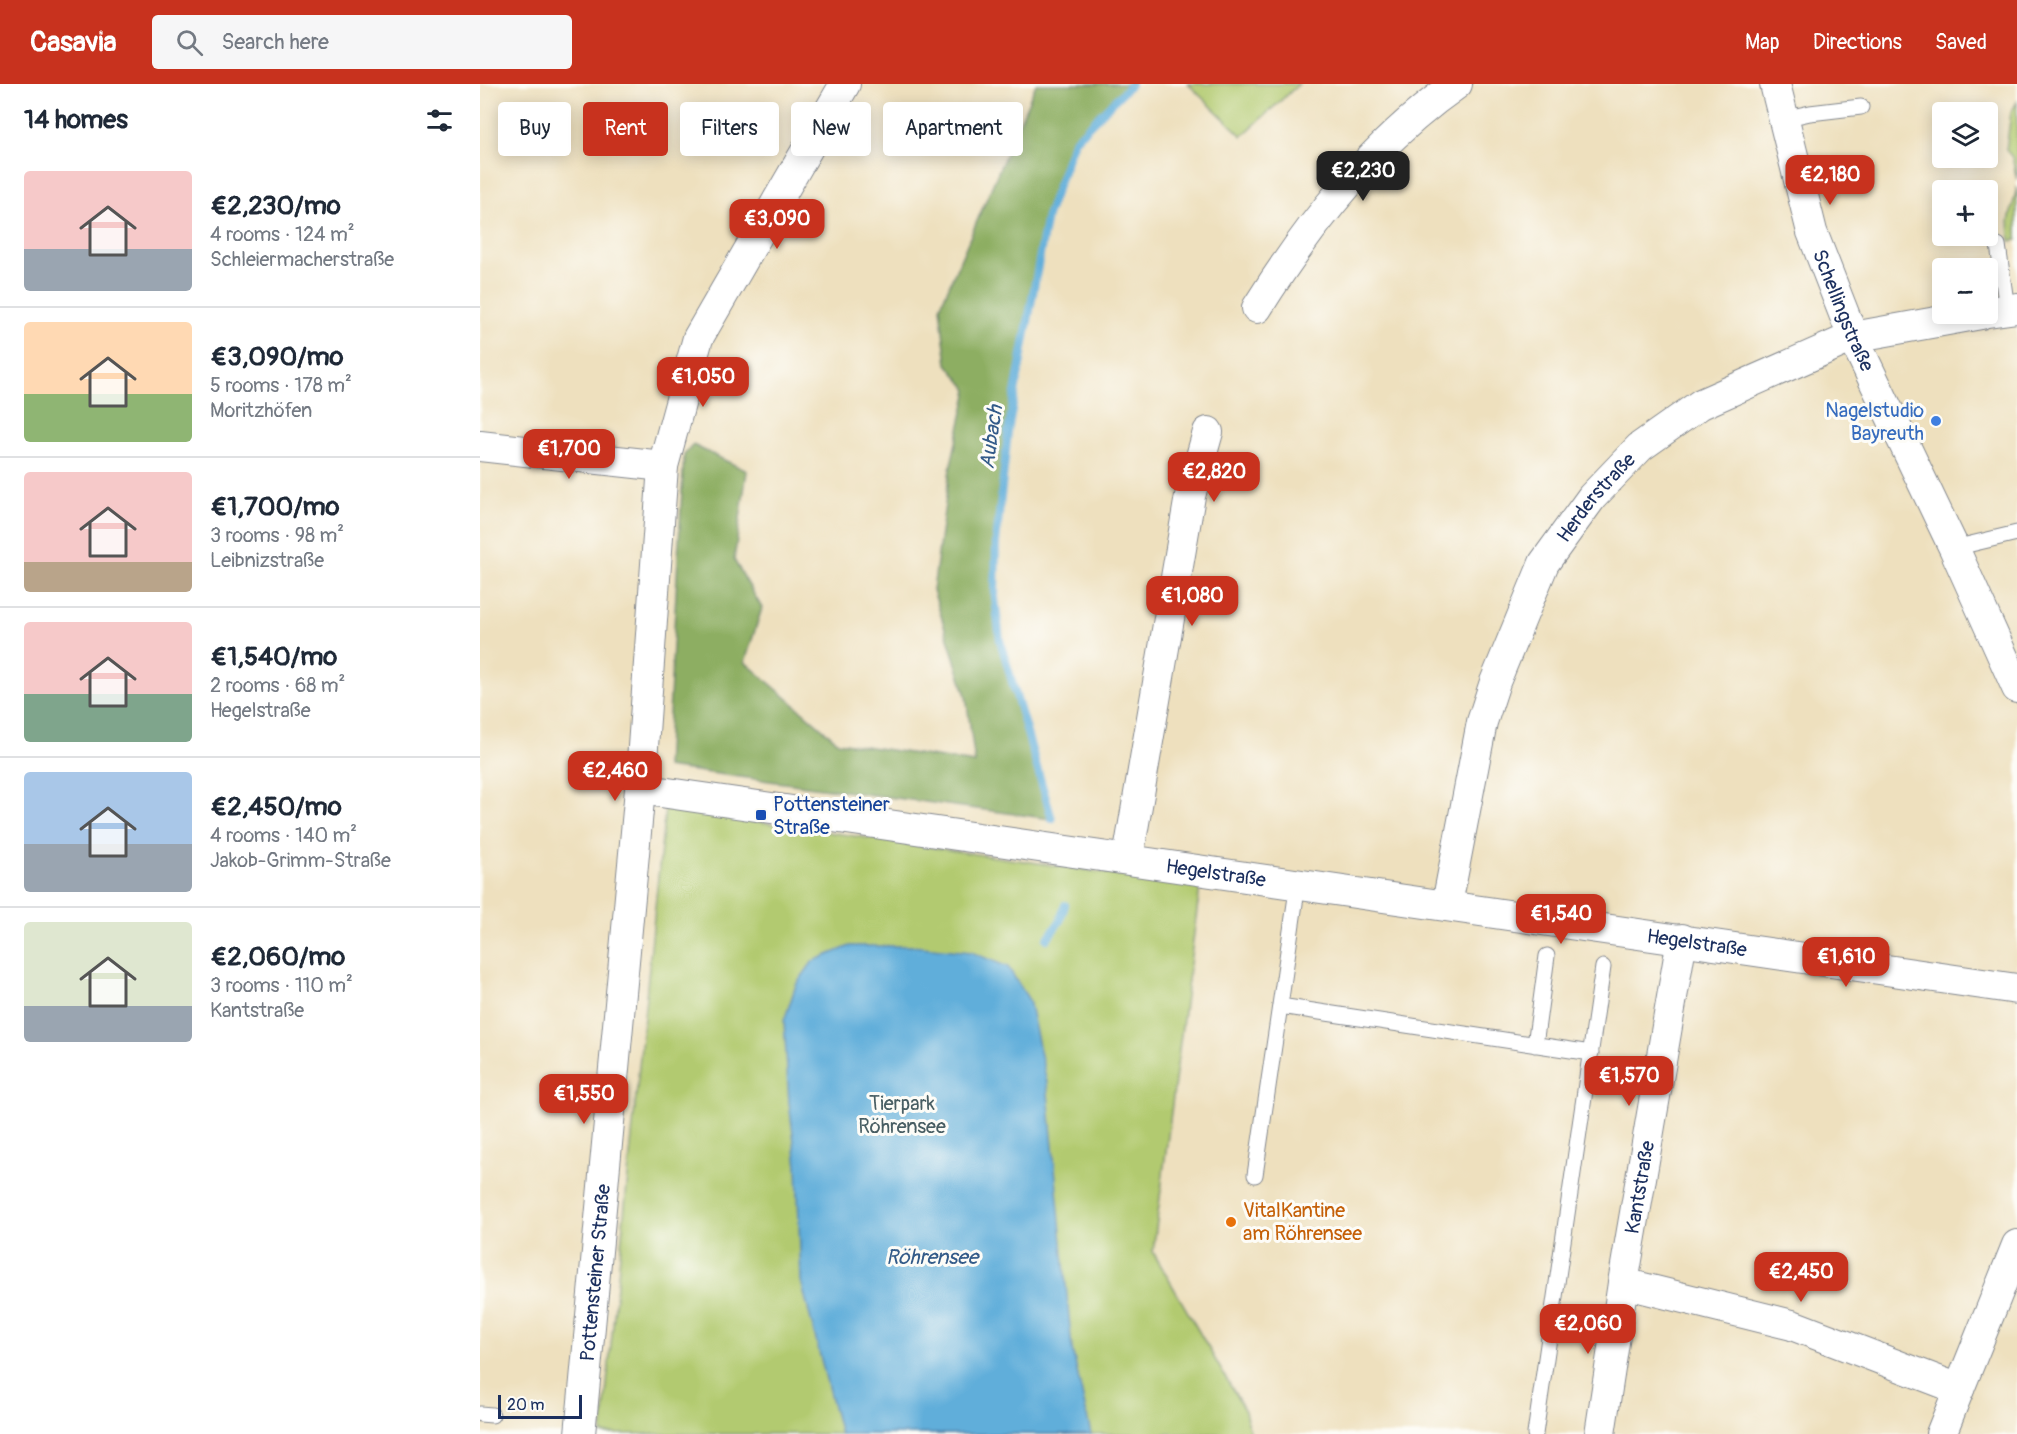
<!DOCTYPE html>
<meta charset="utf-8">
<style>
:root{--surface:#fff;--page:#f6f6f7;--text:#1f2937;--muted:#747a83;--line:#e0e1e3;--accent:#c8321e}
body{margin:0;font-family:Pangolin,sans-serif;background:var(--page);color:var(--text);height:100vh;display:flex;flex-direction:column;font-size:22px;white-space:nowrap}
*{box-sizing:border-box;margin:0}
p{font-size:20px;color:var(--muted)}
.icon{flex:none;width:33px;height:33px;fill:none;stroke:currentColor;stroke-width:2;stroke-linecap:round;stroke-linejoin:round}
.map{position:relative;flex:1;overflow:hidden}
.side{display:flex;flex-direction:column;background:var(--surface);width:480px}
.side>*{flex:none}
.hud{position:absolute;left:18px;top:18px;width:570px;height:54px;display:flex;gap:12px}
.controls{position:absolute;left:1452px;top:18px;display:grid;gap:12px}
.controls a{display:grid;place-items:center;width:66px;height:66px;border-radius:6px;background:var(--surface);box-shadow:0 3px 15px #0003;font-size:30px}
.scale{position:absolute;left:18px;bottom:15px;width:84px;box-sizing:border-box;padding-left:6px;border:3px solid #1b2f5e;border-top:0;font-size:16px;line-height:21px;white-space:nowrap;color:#1b2f5e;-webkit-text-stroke:4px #fdfcf7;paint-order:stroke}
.price{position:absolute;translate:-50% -51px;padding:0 14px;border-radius:12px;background:var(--accent);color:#fff;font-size:20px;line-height:39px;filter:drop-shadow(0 2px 3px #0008)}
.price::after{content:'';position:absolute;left:50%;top:36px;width:18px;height:14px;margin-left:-9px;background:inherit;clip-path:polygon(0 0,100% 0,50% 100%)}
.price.selected{background:#222;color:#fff}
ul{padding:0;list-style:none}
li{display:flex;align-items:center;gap:18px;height:150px;padding:0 24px}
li+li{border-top:2px solid var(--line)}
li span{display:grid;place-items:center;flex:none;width:168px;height:120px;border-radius:6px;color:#555}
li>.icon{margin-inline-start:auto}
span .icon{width:72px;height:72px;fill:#fffc;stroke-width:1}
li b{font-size:26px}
h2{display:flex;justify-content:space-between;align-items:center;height:72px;padding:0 24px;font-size:26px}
.chip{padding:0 21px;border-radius:6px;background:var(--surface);box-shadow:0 3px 15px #0003;font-size:21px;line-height:54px}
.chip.selected{background:var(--accent);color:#fff}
header{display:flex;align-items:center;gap:36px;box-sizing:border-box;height:84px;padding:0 30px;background:var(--accent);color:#fff}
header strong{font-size:28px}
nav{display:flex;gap:33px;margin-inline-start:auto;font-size:21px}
.search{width:420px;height:54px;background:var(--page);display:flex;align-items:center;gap:15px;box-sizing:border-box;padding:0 21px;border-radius:6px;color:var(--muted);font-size:22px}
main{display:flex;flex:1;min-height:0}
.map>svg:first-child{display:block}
.green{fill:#b2ca6f;stroke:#667c66;stroke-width:1.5}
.forest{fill:#8dae62;stroke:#546e60;stroke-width:1.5}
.water{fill:#60aeda;stroke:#3e6e9c;stroke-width:1.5}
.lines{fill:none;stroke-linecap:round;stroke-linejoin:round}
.stream{stroke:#60aeda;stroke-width:8}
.lane-casing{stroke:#84888e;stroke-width:17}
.street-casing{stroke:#84888e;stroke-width:32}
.lane{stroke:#fff;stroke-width:15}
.street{stroke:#fff;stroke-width:30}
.shop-dot{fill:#3f7fe0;stroke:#fdfcf7;stroke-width:2}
.transit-dot{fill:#1a4fb4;stroke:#fdfcf7;stroke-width:2}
.food-dot{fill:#e8710a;stroke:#fdfcf7;stroke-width:2}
.labels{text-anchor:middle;stroke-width:6;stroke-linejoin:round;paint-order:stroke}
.street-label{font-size:20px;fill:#1b2f5e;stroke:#fdfcf7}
.shop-label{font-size:20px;fill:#366cbe;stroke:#fdfcf7;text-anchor:end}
.transit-label{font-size:20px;fill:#164399;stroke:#fdfcf7;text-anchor:start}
.park-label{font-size:20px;fill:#485e63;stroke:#fdfcf7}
.food-label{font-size:20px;fill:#c56008;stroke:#fdfcf7;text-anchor:start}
.water-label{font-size:21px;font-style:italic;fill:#335b89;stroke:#fdfcf7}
</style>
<header>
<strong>Casavia</strong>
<div class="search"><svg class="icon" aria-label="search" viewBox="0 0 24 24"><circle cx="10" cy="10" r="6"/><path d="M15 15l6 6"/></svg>Search here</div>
<nav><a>Map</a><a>Directions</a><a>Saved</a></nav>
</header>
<main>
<section class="side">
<h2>14 homes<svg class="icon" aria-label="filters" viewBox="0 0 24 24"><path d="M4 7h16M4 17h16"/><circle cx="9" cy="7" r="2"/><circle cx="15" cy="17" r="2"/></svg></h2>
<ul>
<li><span style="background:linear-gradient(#f6c9c9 65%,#9aa5b1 0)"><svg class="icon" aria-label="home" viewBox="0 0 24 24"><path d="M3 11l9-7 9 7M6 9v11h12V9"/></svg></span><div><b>€2,230/mo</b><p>4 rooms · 124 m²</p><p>Schleiermacherstraße</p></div></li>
<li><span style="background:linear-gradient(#ffd9b3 60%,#8fb573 0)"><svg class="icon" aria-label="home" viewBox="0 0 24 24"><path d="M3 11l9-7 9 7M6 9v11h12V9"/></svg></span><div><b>€3,090/mo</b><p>5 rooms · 178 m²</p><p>Moritzhöfen</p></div></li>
<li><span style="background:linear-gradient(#f6c9c9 75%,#b9a48a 0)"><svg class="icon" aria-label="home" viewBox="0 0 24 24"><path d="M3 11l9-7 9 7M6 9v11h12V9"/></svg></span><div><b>€1,700/mo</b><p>3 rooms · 98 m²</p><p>Leibnizstraße</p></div></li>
<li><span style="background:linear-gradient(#f6c9c9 60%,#7fa58c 0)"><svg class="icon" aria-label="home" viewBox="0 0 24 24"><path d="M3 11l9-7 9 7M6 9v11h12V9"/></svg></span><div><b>€1,540/mo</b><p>2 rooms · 68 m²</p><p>Hegelstraße</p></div></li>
<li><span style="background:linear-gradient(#a9c7e8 60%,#9aa5b1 0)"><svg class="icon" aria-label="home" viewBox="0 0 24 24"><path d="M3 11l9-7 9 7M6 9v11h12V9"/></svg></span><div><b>€2,450/mo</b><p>4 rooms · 140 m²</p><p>Jakob-Grimm-Straße</p></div></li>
<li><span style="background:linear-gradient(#dfe7d0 70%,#9aa5b1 0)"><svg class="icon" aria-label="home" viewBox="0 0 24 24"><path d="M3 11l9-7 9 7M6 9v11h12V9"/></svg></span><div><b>€2,060/mo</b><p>3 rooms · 110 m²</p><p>Kantstraße</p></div></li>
</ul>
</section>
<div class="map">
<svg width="1537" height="1350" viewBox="0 0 1537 1350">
<rect width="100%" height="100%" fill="#fdfcf7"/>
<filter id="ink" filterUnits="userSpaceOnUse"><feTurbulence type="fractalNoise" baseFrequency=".0167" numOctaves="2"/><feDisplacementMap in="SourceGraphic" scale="12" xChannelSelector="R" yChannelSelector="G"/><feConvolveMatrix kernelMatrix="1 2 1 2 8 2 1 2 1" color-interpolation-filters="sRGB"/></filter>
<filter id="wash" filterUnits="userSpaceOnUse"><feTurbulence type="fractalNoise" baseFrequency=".008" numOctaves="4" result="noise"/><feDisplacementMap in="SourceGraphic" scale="24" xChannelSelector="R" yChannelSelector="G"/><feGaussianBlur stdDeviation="1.35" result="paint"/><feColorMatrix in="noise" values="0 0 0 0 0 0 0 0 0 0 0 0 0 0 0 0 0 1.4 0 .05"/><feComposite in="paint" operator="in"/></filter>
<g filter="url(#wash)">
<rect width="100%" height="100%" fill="#eee0be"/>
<path class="green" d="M708,0h111l-57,52z
M1537,18v78l-5,-23 -6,-7 5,-38z
M1537,103v53l-7,1 -1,-20z
M185,724l535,79 -47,365 92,159 5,23h-648z"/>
<path class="forest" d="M556,0h95l-57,57 -27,75 -39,216 -12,111 -1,55 5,42 52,179 -386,-52 18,-312 9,-10 54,26 -13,89 28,48 -17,54 93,80 137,21 -9,-67 -33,-106 17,-121 18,-79 -21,-26 -7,-57z"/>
<path class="water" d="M370,862h62l59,6 37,15 21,33 18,83 25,266 19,85h-251l-39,-153 -4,-115 -8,-64 -5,-81 12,-36 17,-24z"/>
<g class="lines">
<path class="stream" d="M572,735l-52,-179 -5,-42 1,-55 12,-111 39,-216 27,-75 57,-57
M567,855l13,-18 5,-16"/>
</g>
</g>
<g filter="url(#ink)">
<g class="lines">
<defs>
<path id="lane" d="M1303,35l27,-6 51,-6
M1518,161l9,64
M1474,464l63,-15
M800,922l311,47
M1055,961l12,-89
M775,1091l43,-292
M0,1330l12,1
M1055,1350l68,-467"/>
<g id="street">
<path id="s1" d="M1295,0l37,148 41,105 101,211 63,140"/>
<path d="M777,224c53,-85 117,-166 200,-224"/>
<path d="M1508,228l29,-4"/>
<path d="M0,362l183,20"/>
<path id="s2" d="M160,705l1377,200"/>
<path d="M648,774l62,-362 18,-64"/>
<path id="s3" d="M967,820l35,-182 13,-40 49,-119 48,-66 48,-50 61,-43 152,-67 128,-23"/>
<path d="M1143,1199l169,42 167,64"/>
<path id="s4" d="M100,1350l60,-645 23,-323 35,-128 147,-254"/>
<path id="s5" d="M1120,1350l23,-151 59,-344"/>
<path d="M1461,1350l76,-189"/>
</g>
</defs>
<use href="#lane" class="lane-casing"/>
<use href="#street" class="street-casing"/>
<use href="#lane" class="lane"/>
<use href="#street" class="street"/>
</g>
</g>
<circle class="shop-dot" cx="1456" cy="337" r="6"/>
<rect class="transit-dot" x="275" y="725" width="12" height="12" rx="3"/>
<circle class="food-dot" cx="751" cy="1138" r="6"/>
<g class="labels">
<g class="street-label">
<text dy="7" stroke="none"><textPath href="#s1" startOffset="237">Schellingstraße</textPath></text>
<text dy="7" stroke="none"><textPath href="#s3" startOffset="440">Herderstraße</textPath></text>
<text dy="7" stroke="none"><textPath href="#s2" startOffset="582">Hegelstraße</textPath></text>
<text dy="7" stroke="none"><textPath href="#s2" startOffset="1068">Hegelstraße</textPath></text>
<text dy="7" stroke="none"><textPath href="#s5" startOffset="250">Kantstraße</textPath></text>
<text dy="7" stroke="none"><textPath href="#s4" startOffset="162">Pottensteiner Straße</textPath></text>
</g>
<g class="shop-label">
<text x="1444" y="333">Nagelstudio<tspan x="1444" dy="23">Bayreuth</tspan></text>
</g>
<g class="transit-label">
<text x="293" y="727">Pottensteiner<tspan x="293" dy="23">Straße</tspan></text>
</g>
<g class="park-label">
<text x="422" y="1026">Tierpark<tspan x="422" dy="23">Röhrensee</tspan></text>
</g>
<g class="food-label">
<text x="763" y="1133">VitalKantine<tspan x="763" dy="23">am Röhrensee</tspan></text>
</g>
<g class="water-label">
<text transform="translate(511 353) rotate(-82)" y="7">Aubach</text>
<text x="452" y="1180">Röhrensee</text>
</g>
</g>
</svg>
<div class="controls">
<a><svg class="icon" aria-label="layers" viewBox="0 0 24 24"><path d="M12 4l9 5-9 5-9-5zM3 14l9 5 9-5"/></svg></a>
<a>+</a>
<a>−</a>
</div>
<div class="scale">20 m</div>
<b class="price selected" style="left:883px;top:118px">€2,230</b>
<b class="price" style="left:1350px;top:122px">€2,180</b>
<b class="price" style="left:297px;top:166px">€3,090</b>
<b class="price" style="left:223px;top:324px">€1,050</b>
<b class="price" style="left:89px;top:396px">€1,700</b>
<b class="price" style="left:734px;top:419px">€2,820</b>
<b class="price" style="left:712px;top:543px">€1,080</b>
<b class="price" style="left:135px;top:718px">€2,460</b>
<b class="price" style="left:1081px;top:861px">€1,540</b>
<b class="price" style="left:1366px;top:904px">€1,610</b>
<b class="price" style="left:1149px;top:1023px">€1,570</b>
<b class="price" style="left:104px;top:1041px">€1,550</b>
<b class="price" style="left:1321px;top:1219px">€2,450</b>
<b class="price" style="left:1108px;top:1271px">€2,060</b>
<div class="hud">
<a class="chip">Buy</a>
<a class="chip selected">Rent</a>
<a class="chip">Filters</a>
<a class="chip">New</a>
<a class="chip">Apartment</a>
</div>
</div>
</main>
